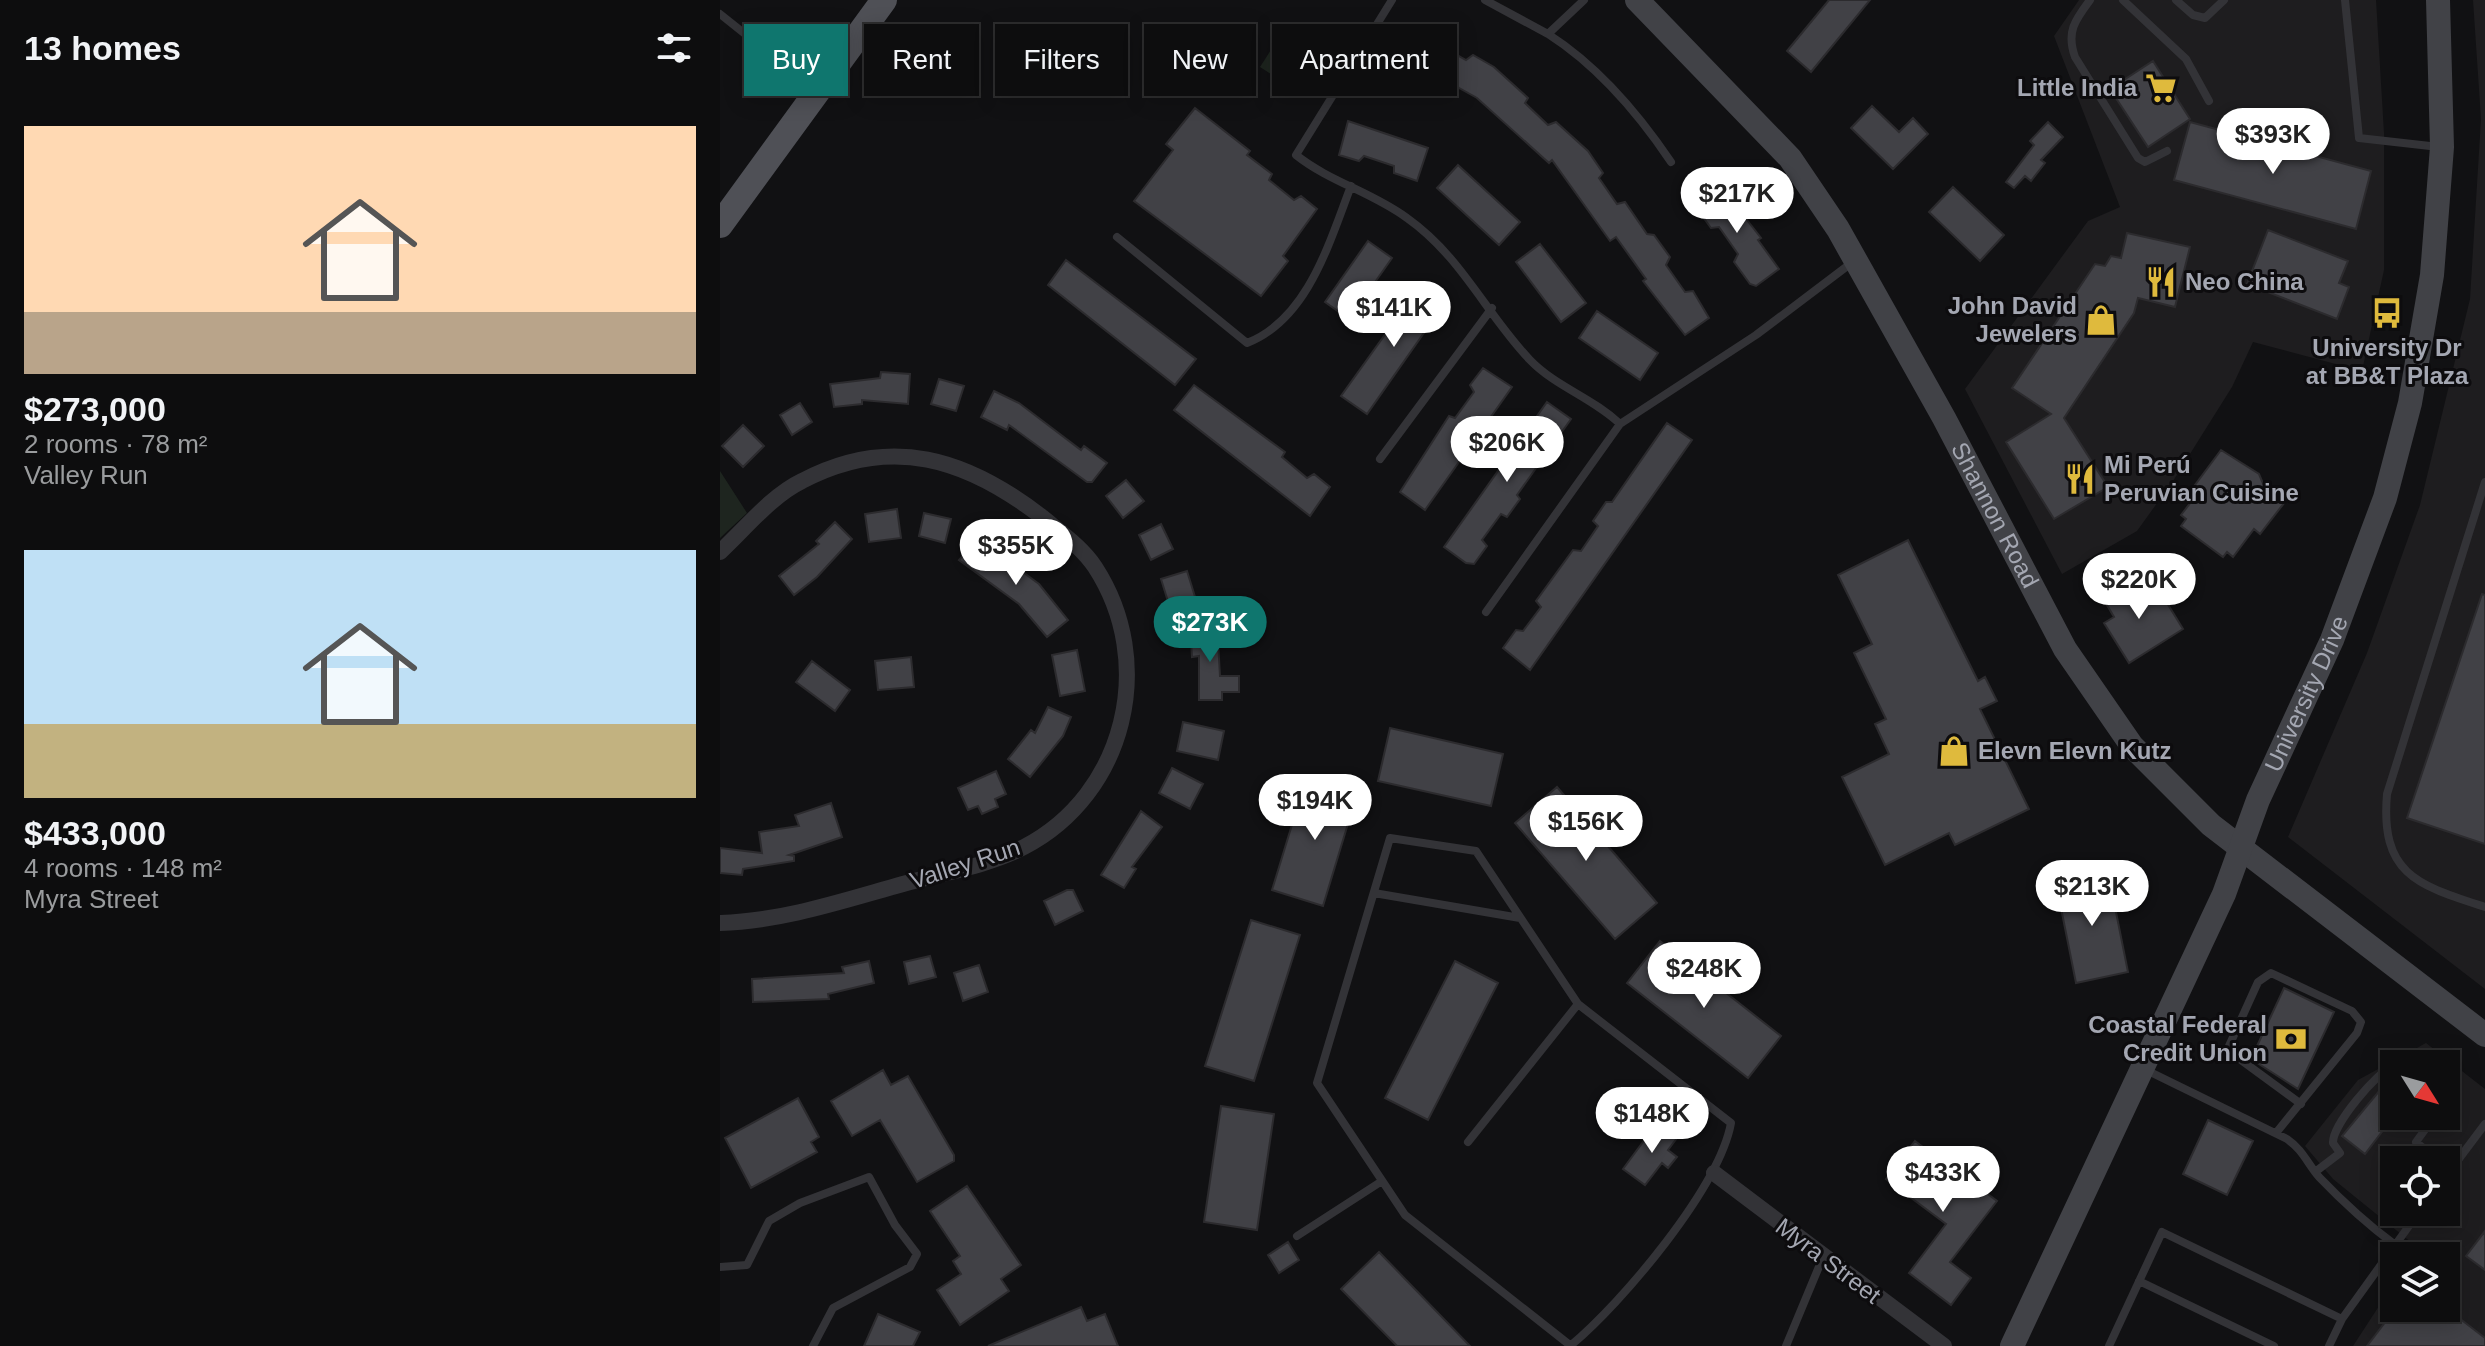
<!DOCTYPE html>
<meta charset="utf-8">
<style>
:root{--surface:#0d0d0e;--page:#161617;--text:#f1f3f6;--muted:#9a9c9e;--line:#2d2d2e;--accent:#0f766e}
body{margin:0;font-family:Helvetica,sans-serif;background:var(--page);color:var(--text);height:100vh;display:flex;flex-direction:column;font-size:30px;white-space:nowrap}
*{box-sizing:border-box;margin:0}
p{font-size:26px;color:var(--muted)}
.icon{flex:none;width:44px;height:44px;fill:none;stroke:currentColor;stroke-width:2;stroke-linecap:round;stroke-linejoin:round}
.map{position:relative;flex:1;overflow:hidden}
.panel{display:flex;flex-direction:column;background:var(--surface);width:720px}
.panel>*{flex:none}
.guide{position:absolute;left:24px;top:24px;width:760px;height:72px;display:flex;gap:16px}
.needle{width:52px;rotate:127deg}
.controls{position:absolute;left:1660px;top:1050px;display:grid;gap:16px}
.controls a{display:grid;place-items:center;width:80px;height:80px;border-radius:0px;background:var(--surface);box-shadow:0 4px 20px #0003,0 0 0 2px var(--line);font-size:40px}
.price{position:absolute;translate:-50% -68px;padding:0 18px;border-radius:28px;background:#fff;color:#222;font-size:26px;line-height:52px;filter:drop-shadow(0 2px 4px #0008)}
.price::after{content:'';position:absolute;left:50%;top:48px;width:24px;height:18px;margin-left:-12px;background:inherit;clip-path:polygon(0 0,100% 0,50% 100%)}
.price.on{background:var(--accent);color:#fff}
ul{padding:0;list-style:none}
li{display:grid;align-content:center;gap:16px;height:424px;padding:0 24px}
li span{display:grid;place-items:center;height:248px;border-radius:0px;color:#555}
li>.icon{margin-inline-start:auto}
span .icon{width:144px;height:144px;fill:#fffc;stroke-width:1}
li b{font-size:34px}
h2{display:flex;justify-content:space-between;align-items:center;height:96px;padding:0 24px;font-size:34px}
.tag{padding:0 28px;border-radius:0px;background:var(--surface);box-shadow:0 4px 20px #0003,0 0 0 2px var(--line);font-size:28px;line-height:72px}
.tag.on{background:var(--accent);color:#fff}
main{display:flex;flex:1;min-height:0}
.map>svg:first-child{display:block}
.built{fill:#1e1d1f;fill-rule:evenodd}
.green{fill:#1e251f}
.building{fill:#414146;stroke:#2c2b2e;stroke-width:2}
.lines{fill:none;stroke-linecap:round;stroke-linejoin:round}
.lane{stroke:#333337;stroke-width:8}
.street{stroke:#333337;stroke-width:16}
.secondary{stroke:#414247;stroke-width:24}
.primary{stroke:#4f5056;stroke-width:26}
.labels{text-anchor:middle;stroke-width:6;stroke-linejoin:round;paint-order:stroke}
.poi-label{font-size:24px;font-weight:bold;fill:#a4a7b2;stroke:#0d0c0e;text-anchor:end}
.street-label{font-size:24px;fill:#a4a7b2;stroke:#0d0c0e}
</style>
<main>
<section class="panel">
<h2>13 homes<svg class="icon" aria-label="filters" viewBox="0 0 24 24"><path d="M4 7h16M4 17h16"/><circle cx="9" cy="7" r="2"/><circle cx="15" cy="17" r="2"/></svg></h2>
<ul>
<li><span style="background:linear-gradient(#ffd9b3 75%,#b9a48a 0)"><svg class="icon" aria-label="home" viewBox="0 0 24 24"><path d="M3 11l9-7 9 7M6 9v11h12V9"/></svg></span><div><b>$273,000</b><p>2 rooms · 78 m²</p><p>Valley Run</p></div></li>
<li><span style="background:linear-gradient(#bfe0f5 70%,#c2b280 0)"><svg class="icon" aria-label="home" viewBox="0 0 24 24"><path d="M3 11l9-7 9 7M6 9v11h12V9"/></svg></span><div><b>$433,000</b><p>4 rooms · 148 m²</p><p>Myra Street</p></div></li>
</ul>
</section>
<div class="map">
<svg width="1765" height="1346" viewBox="0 0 1765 1346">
<rect width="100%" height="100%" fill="#111113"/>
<path class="built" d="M1359,0h297l8,133v137l-22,101 -109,-29 -21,45 -59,94 -36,50 -75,43 -97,-185 123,-168 32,-14 -66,-171z
M1753,0h12v989l-197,-152 79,-184 53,-148 50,-206 11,-180z
M1706,1043l59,46v257h-132l41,-63v25h52v-52h-34l5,-9 -84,-68 -28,-33 53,-66zM1674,1064h52v52h-52zM1674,1160h52v52h-52z"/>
<path class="green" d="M567,25l22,15 -27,41 -22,-14z
M0,471l27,42 -27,25z"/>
<path class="building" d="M1109,0h41l-59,72 -24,-21z
M699,26l21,12 -2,6 28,16 7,-5 21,12 34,31 -3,5 23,22 8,-3 32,29 15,22 -4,5 18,26 8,-2 22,32 7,1 16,22 -4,8 19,27 8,-1 16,27 -24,17 -42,-54 3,-2 -30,-42 -6,4 -58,-81 -3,3 -72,-65 -75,-42z
M1433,61l37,58 -42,28 -38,-58z
M1152,106l27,26 14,-14 15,16 -35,35 -42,-41z
M475,108l55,43 -3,4 25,19 -3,6 25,20 7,-4 16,13 -34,47 5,5 -27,35 -127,-95 39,-51 -7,-6z
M628,121l80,27 -11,33 -23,-8v-7l-30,-10 -5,5 -20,-6z
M1328,122l15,15 -22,23 4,3 -14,18 -6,-5 -11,12 -8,-6 28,-37 -4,-4z
M1470,122l181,49 -15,58 -182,-49z
M738,165l62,57 -21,23 -62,-57z
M999,184l42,54 -3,2 21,29 -23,17 -6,-2 -16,-22 4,-8 -19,-27 -8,1 -16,-22v-4z
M1233,187l51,48 -24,26 -51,-49z
M1548,230l80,31 -9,22 10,4 -12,32 -90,-35z
M1407,233l63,14 -15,60 -37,-9 -4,15 -70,105 44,69 -54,32 -48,-77 45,-28 -39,-26 83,-124 10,2 6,-10 10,2z
M648,241l24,17 -43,61 -24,-17z
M820,244l46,59 -25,19 -45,-60z
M346,260l130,99 -21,26 -127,-100z
M702,283l25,17 -80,114 -26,-18z
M877,311l61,42 -18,27 -61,-42z
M763,368l29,19 -87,123 -25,-18 49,-76 6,2 19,-26 -4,-7z
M161,372l29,2 -2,30 -46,-4v4l-28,3 -4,-23 50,-6z
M219,379l25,7 -8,25 -25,-7z
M474,385l91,67 -3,5 25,21 7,-4 16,13 -20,29 -136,-106z
M274,391l25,12 62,47 3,-4 23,17 -15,19h-5l-78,-57 -2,5 -26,-13z
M827,402l24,17 -54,76 3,4 -13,18 -6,-3 -19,26 5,6 -13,18 -8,-1 -22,-16z
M80,403l12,19 -20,13 -12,-20z
M947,423l25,17 -162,230 -27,-22 13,-18 7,1 18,-24 -5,-6 37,-51 8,1 17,-25 -5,-5 13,-19h6z
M23,425l21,21 -21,21 -21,-21z
M1501,450l38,24 5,12h6l18,12 -28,36 -6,-5 -21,28 -6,-5 -4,5 -42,-31 5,-7 -5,-4 20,-26 -6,-4z
M406,480l18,21 -21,17 -17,-22z
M177,509l4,29 -32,4 -4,-28z
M204,513l27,6 -6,24 -26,-7z
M115,522l17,17 -35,38 -23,18 -15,-19 40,-32 -3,-3z
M441,524l12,25 -22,11 -12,-25z
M256,540l33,27 3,-3 27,20 29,36 -21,17 -28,-33 -60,-44z
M1188,540l70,141 7,-4 12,24 -17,8 49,100 -74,36 -6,-12 -64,32 -43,-88 47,-23 -14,-30 11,-5 -32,-66 18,-9 -34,-69z
M467,571l9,29 -26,8 -9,-29z
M1404,580l15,23 20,-13 24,39 -54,34 -25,-40 10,-6 -13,-22z
M1762,594l3,1v249l-78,-26z
M497,624l3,52h19v16h-17v8h-23v-44l-7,1 -2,-32z
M357,650l8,41 -25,5 -8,-41z
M191,657l3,30 -36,3 -3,-29z
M92,661l38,29 -15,21 -39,-29z
M328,707l23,10 -8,19 -33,41 -22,-18 23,-29 4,3z
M463,722l41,9 -6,29 -41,-9z
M670,728l113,26 -12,52 -113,-25z
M452,768l31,16 -13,25 -31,-16z
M276,771l10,23 -11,5 3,8 -16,7 -4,-8 -10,4 -10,-22z
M586,779l51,15 -34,112 -51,-16z
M837,787l100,116 -42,36 -100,-116z
M111,803l11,34 -53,18 5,1v5l-51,8 -1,6 -22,-2v-25l42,5 -3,-21 40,-6 -4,-11z
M421,811l21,16 -30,40 4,2 -12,19 -23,-13z
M1388,872l20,100 -52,11 -20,-100z
M347,890h6l10,21 -28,14 -11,-24z
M531,920l49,15 -46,146 -49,-15z
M940,941l121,95 -33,42 -121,-95z
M210,956l6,21 -27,7 -5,-22z
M149,961l5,22 -46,11 1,5 -76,3 -1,-23 92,-6 -2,-6z
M735,961l43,22 -70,137 -43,-22z
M259,965l9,27 -25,9 -9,-28z
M1564,988l50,24 -36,77 -47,-30z
M163,1070l8,15 17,-9 46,79v6l-37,21 -37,-62 -28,16 -21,-35z
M1674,1073v43l-29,38 -23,-18z
M78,1098l21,39 -8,5 6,10 -66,36 -26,-50z
M501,1106l53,8 -17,116 -53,-8z
M1488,1120l45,21 -26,54 -44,-21z
M937,1123l20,15 -9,12 9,7 -9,11 -6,-5 -17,22 -22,-16z
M1195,1141l36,27 7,-11 18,14 -7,9 28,21 -47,61 21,16 -20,27 -42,-32 37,-49 -60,-45z
M247,1186l54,79 -20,14 8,12 -49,34 -23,-35 24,-16 -8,-13 7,-5 -30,-45z
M1765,1231v39l-19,-14z
M568,1242l11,18 -20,13 -11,-18z
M659,1252l91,94h-73l-56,-57z
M361,1307l6,14 18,-7 13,32h-130z
M1676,1308h50l39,30v8h-118z
M158,1314l42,18 -7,14h-49z"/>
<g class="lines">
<path class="lane" d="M672,0l-96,155c34,27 76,37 111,63 55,39 79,96 123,142 26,27 63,38 90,64l136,-89 98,-74
M765,0l63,34
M864,0l-36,34c50,32 90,79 123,128
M1370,0c-15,20 -24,32 -15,57l63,101 7,4 22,-11
M1403,0l63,59 23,42
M1456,0l17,15 12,3 19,-18
M1625,0l14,138 80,9
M0,14l95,76
M397,237l130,106c61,-24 82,-100 104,-157
M660,459l112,-151
M1765,482l-98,312c-7,81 31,91 98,113
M766,612l134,-188
M654,893l146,25
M1424,1069l143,70c16,11 20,24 32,38 24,25 48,47 75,67
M1726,1097v4
M1715,1116l-19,26 22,18
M1556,1133l81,-100 4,-11 -9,-11 -81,-38 -13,9 -29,64 1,6 71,52
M748,1142l110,-138
M1595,1172l25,-19 -7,-10c-1,-18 44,-71 61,-78
M1726,1176l39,-52
M577,1236l85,-55
M0,1267l27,-2 22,-44 31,-18 69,-26 26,48 22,29 -7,13 -77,41 -20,38
M1419,1281l135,65
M850,1346c52,-43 149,-158 161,-223l-153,-119 -102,-153 -86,-13 -73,245 88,132 166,131
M1066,1346l37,-89
M1389,1346l53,-114 180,87
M1609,1346l13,-27 77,-107"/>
<path class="street" d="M0,552c25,-23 51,-56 82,-71 89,-47 165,-22 240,36 18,15 40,30 53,50 62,95 31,227 -71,280 -36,19 -82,26 -121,37 -61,17 -120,37 -183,39
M994,1173l230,173"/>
<g class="secondary">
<path id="s1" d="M917,0l153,158 48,71 106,189 121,231 67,97 79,79 274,210"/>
<path id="s2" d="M1292,1346l212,-452 34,-94 74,-160 53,-142 25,-95 22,-128 10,-128 -4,-147"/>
</g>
<path class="primary" d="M0,225l164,-225"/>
</g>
<defs>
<symbol id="supermarket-bare" viewBox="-9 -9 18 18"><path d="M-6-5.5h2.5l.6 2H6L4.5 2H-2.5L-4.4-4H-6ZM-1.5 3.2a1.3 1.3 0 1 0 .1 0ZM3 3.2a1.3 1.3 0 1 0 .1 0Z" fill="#dfba3d" stroke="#0d0c0e" stroke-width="2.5" paint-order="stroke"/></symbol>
<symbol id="restaurant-bare" viewBox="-9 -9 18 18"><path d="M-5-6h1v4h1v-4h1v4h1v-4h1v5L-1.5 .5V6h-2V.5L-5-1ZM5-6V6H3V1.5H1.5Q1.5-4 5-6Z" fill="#dfba3d" stroke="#0d0c0e" stroke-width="2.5" paint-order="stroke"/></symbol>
<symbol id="bus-bare" viewBox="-9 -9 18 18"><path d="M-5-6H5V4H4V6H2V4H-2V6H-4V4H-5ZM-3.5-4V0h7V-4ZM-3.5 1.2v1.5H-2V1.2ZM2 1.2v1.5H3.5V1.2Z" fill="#dfba3d" stroke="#0d0c0e" stroke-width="2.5" paint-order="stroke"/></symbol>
<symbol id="shop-bare" viewBox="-9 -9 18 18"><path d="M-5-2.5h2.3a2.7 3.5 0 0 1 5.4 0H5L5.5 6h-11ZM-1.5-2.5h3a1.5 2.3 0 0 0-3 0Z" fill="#dfba3d" stroke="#0d0c0e" stroke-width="2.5" paint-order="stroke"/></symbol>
<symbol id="bank-bare" viewBox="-9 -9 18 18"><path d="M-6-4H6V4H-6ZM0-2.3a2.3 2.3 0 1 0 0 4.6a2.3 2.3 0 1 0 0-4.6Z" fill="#dfba3d" stroke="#0d0c0e" stroke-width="2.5" paint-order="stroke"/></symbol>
</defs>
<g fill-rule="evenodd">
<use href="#supermarket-bare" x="1419" y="66" width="44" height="44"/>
<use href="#restaurant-bare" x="1419" y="260" width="44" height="44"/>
<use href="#bus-bare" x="1645" y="291" width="44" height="44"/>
<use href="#shop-bare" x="1359" y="298" width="44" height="44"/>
<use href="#restaurant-bare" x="1338" y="457" width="44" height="44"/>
<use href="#shop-bare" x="1212" y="729" width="44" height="44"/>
<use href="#bank-bare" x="1549" y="1017" width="44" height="44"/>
</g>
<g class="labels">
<g class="poi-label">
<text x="1417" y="96">Little India</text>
<text x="1465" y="290" text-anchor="start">Neo China</text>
<text x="1357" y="314">John David<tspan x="1357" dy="28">Jewelers</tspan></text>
<text x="1667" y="356" text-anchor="middle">University Dr<tspan x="1667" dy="28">at BB&amp;T Plaza</tspan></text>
<text x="1384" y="473" text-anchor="start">Mi Perú<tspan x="1384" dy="28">Peruvian Cuisine</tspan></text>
<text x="1258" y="759" text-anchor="start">Elevn Elevn Kutz</text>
<text x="1547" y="1033">Coastal Federal<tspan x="1547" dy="28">Credit Union</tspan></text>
</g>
<g class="street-label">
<text dy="8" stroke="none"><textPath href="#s1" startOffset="632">Shannon Road</textPath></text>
<text dy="8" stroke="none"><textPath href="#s2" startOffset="716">University Drive</textPath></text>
<text transform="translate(245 864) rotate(-18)" y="8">Valley Run</text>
<text transform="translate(1108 1261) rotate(37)" y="8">Myra Street</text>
</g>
</g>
</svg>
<div class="controls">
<a><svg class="needle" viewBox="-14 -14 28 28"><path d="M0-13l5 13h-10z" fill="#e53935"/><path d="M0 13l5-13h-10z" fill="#9a9c9e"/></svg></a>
<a><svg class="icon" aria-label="locate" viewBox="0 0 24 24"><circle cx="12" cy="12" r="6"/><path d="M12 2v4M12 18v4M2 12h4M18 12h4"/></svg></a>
<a><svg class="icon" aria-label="layers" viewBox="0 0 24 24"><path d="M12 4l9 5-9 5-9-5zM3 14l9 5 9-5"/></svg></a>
</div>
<b class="price" style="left:1553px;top:176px">$393K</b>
<b class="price" style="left:1017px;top:235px">$217K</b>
<b class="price" style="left:674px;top:349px">$141K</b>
<b class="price" style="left:787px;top:484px">$206K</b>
<b class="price" style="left:296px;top:587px">$355K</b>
<b class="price" style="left:1419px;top:621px">$220K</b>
<b class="price on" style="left:490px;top:664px">$273K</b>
<b class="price" style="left:595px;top:842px">$194K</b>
<b class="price" style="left:866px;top:863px">$156K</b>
<b class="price" style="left:1372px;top:928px">$213K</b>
<b class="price" style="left:984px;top:1010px">$248K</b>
<b class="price" style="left:932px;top:1155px">$148K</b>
<b class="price" style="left:1223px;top:1214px">$433K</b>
<div class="guide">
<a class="tag on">Buy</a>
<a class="tag">Rent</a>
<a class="tag">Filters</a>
<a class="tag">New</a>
<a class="tag">Apartment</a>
</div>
</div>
</main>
